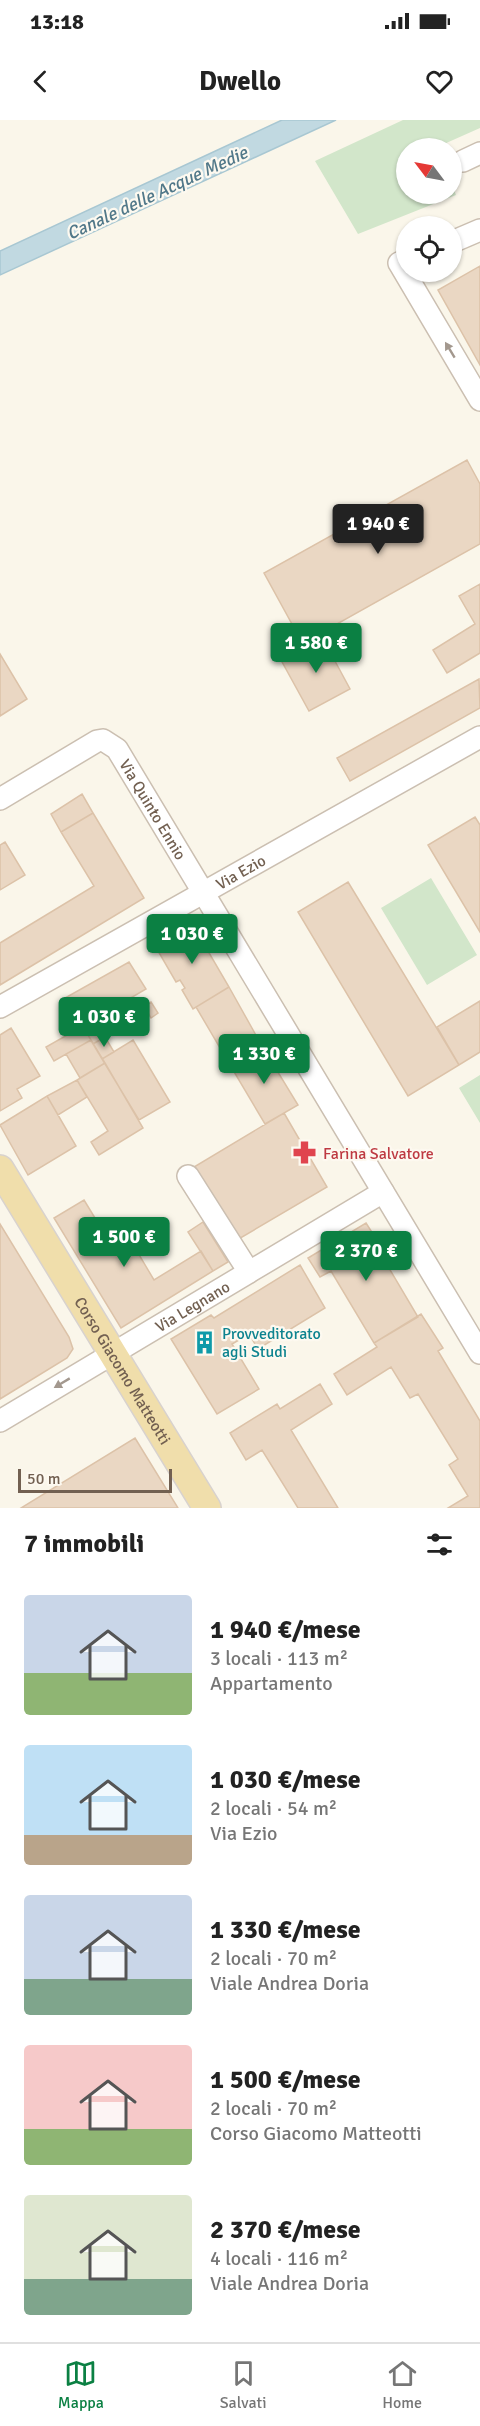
<!DOCTYPE html>
<html lang="it">
<meta charset="utf-8">
<style>
:root{--surface:#fff;--page:#f6f6f6;--text:#222;--muted:#767676;--line:#e0e0e0;--accent:#0b8043}
body{margin:0;font-family:Signika,sans-serif;background:var(--page);color:var(--text);height:100vh;display:flex;flex-direction:column;font-size:22px;white-space:nowrap}
*{box-sizing:border-box;margin:0}
p{font-size:20px;color:var(--muted)}
.icon{flex:none;width:33px;height:33px;fill:none;stroke:currentColor;stroke-width:2;stroke-linecap:round;stroke-linejoin:round}
.map{position:relative;height:1388px;overflow:hidden}
.side{display:flex;flex-direction:column;background:var(--surface);flex:1}
.side>*{flex:none}
.needle{width:39px;rotate:302deg}
.controls{position:absolute;left:396px;top:18px;display:grid;gap:12px}
.controls a{display:grid;place-items:center;width:66px;height:66px;border-radius:50%;background:var(--surface);box-shadow:0 2px 4px #0004;font-size:30px}
.scale{position:absolute;left:18px;bottom:15px;width:154px;box-sizing:border-box;padding-left:6px;border:3px solid #726051;border-top:0;font-size:16px;line-height:21px;white-space:nowrap;color:#726051;-webkit-text-stroke:4px #fdf9f0;paint-order:stroke}
.price{position:absolute;translate:-50% -51px;padding:0 14px;border-radius:6px;background:var(--accent);color:#fff;font-size:20px;line-height:39px;filter:drop-shadow(0 2px 3px #0008)}
.price::after{content:'';position:absolute;left:50%;top:36px;width:18px;height:14px;margin-left:-9px;background:inherit;clip-path:polygon(0 0,100% 0,50% 100%)}
.price.active{background:#222;color:#fff}
ul{padding:0;list-style:none}
li{display:flex;align-items:center;gap:18px;height:150px;padding:0 24px}
li span{display:grid;place-items:center;flex:none;width:168px;height:120px;border-radius:6px;color:#555}
li>.icon{margin-inline-start:auto}
span .icon{width:72px;height:72px;fill:#fffc;stroke-width:1}
li b{font-size:26px}
h2{display:flex;justify-content:space-between;align-items:center;height:72px;padding:0 24px;font-size:26px}
.status{display:flex;justify-content:space-between;align-items:center;height:42px;padding:0 30px;background:var(--surface);direction:ltr}
.status svg{height:16px;fill:currentColor}
header{display:flex;justify-content:space-between;align-items:center;height:78px;padding:0 24px;background:var(--surface);font-size:27px;font-weight:800}
.dock{display:flex;justify-content:space-around;align-items:center;height:84px;border-top:2px solid var(--line);background:var(--surface);font-size:16px;color:var(--muted)}
.dock a{display:grid;justify-items:center;gap:3px}
.dock .active{color:var(--accent)}
.map>svg:first-child{display:block}
.green{fill:#d2e6ca}
.water{fill:#c1d9e1;stroke:#a8c7d2;stroke-width:1.5}
.building{fill:#ead7c3;stroke:#dcc2a8;stroke-width:1.5}
.lines{fill:none;stroke-linecap:round;stroke-linejoin:round}
.minor-casing{stroke:#cbbfb1;stroke-width:24}
.major-casing{stroke:#d8d2ce;stroke-width:30}
.minor{stroke:#fff;stroke-width:21}
.major{stroke:#f0deab;stroke-width:27}
.oneway{fill:#a3988e}
.labels{text-anchor:middle;stroke-width:4.5;stroke-linejoin:round;paint-order:stroke}
.street-label{font-size:16px;fill:#726051;stroke:#fdf9f0}
.health-label{font-size:16px;fill:#be3a42;stroke:#fdf9f0;text-anchor:start}
.culture-label{font-size:16px;fill:#0d838f;stroke:#fdf9f0;text-anchor:start}
.water-label{font-size:18px;font-style:italic;fill:#517889;stroke:#fdf9f0}
</style>
<div class="status"><b>13:18</b><svg viewBox="0 0 49 12"><path d="M0 12V9h3v3zM5 12V6h3v6zM10 12V3h3v9zM15 12V0h3v12zM26 1h20v11H26zM47 4h2v5h-2z"/></svg></div>
<header><svg class="icon" aria-label="back" viewBox="0 0 24 24"><path d="M15 5l-7 7 7 7"/></svg>Dwello<svg class="icon" aria-label="heart" viewBox="0 0 24 24"><path d="M12 20l-8-8c-3-5 5-10 8-4 3-6 11-1 8 4z"/></svg></header>
<div class="map">
<svg width="480" height="1388" viewBox="0 0 480 1388">
<rect width="100%" height="100%" fill="#faf6ea"/>
<path class="green" d="M403,0h77v8l-45,20h-29v46h46v-9l4,10 -98,39 -43,-73z
M431,758l46,77 -50,30 -46,-77z
M480,955v48l-21,-35z"/>
<path class="water" d="M282,0h54l-336,155v-24z"/>
<path class="building" d="M480,146v99l-42,-75z
M467,340l13,24v60l-193,108 -9,-17 15,-9 -29,-53z
M480,464v69l-33,20 -14,-23 42,-26 -16,-28z
M322,517l28,52 -41,22 -28,-51z
M0,534l27,45 -27,17z
M479,559l1,29 -130,73 -13,-23z
M82,674l11,19 -32,19 -10,-18z
M93,693l51,85 -144,87v-42l94,-57 -33,-54z
M475,697l5,8v107l-52,-87z
M5,722l20,33 -25,15v-45z
M348,762l111,183 -51,31 -110,-184z
M191,802l38,65 -36,22 -11,-19 3,-2 -5,-8 -4,2 -22,-38z
M129,842l17,27 -63,37 -18,-28z
M229,867l33,59 -32,19 -34,-58z
M480,881v51l-21,13 -22,-38z
M151,882l7,11 -7,5 -7,-12z
M95,899l10,18 -12,7 -10,-18z
M83,906l8,14 -37,21 -8,-14z
M11,908l29,48 -23,13 5,9 -22,13v-76z
M105,917l9,15 -12,7 -9,-15z
M91,920l14,23 -25,15 -14,-24z
M133,920l37,62 -31,18 -37,-61z
M262,926l36,59 -33,19 -35,-59z
M105,943l38,65 -44,27 -8,-13 17,-11 -31,-51z
M77,960l10,17 -29,18 -11,-19z
M47,976l29,50 -48,29 -28,-50z
M284,993l43,74 -90,53 -43,-73z
M84,1080l28,46 16,-10 26,44 47,-29 12,20 -92,57 -67,-110z
M203,1102l25,40 -15,9 -25,-39z
M366,1103l21,33 -4,2 35,59 -44,26 -43,-72 -11,6 -12,-19z
M0,1104l69,113 4,12 -6,9 -67,41z
M300,1145l25,43 -67,41 -9,-15 -17,10 27,45 -42,25 -46,-75 40,-24 3,3z
M421,1194l22,34 -5,3 42,70v87h-32l20,-12 -19,-31 9,-6 -40,-65 -8,4 -19,-31 -44,28 -13,-21 43,-27 -3,-4z
M320,1264l12,20 -41,26 47,78h-40l-36,-58 -16,10 -16,-27 47,-29 3,5z
M135,1318l43,70h-157z"/>
<g class="lines">
<defs>
<g id="minor">
<path d="M463,41l17,-8"/>
<path d="M452,122l28,-12"/>
<path d="M406,140l-7,3 81,137"/>
<path id="s1" d="M0,679l97,-58 6,-1 14,9 363,604"/>
<path id="s2" d="M0,887l480,-270"/>
<path d="M188,1056l61,96"/>
<path id="s3" d="M0,1301l383,-229"/>
</g>
<g id="major">
<path id="s4" d="M0,1049l207,339"/>
</g>
</defs>
<use href="#minor" class="minor-casing"/>
<use href="#major" class="major-casing"/>
<use href="#minor" class="minor"/>
<use href="#major" class="major"/>
</g>
<defs><path id="oneway-solid" d="M-6-.8H1V-3.2L6.5 0L1 3.2V.8H-6Z" transform="scale(1.5)"/></defs>
<g class="oneway">
<use href="#oneway-solid" transform="translate(450 230) rotate(-121)"/>
<use href="#oneway-solid" transform="translate(62 1263) rotate(149)"/>
</g>
<defs>
<symbol id="pharmacy-bare" viewBox="-9 -9 18 18"><path d="M-2-6h4v4h4v4h-4v4h-4v-4h-4v-4h4Z" fill="#e0444e" stroke="#fdf9f0" stroke-width="2.5" paint-order="stroke"/></symbol>
<symbol id="building-bare" viewBox="-9 -9 18 18"><path d="M-4-6H4V6H1V3H-1V6H-4ZM-2.5-4.3h1.7v1.8h-1.7ZM.8-4.3h1.7v1.8H.8ZM-2.5-1h1.7V.8h-1.7ZM.8-1h1.7V.8H.8Z" fill="#0f9aa8" stroke="#fdf9f0" stroke-width="2.5" paint-order="stroke"/></symbol>
</defs>
<g fill-rule="evenodd">
<use href="#pharmacy-bare" x="288" y="1016" width="33" height="33"/>
<use href="#building-bare" x="188" y="1206" width="33" height="33"/>
</g>
<g class="labels">
<g class="street-label">
<text dy="6" stroke="none"><textPath href="#s1" startOffset="206">Via Quinto Ennio</textPath></text>
<text dy="6" stroke="none"><textPath href="#s2" startOffset="276">Via Ezio</textPath></text>
<text dy="6" stroke="none"><textPath href="#s3" startOffset="224">Via Legnano</textPath></text>
<text dy="6" stroke="none"><textPath href="#s4" startOffset="236">Corso Giacomo Matteotti</textPath></text>
</g>
<g class="health-label">
<text x="323" y="1039">Farina Salvatore</text>
</g>
<g class="culture-label">
<text x="222" y="1219">Provveditorato<tspan x="222" dy="18">agli Studi</tspan></text>
</g>
<g class="water-label">
<text transform="translate(157 73) rotate(-25)" y="6">Canale delle Acque Medie</text>
</g>
</g>
</svg>
<div class="controls">
<a><svg class="needle" viewBox="-14 -14 28 28"><path d="M0-13l5 13h-10z" fill="#e53935"/><path d="M0 13l5-13h-10z" fill="#767676"/></svg></a>
<a><svg class="icon" aria-label="locate" viewBox="0 0 24 24"><circle cx="12" cy="12" r="6"/><path d="M12 2v4M12 18v4M2 12h4M18 12h4"/></svg></a>
</div>
<div class="scale">50 m</div>
<b class="price active" style="left:378px;top:435px">1 940 €</b>
<b class="price" style="left:316px;top:554px">1 580 €</b>
<b class="price" style="left:192px;top:845px">1 030 €</b>
<b class="price" style="left:104px;top:928px">1 030 €</b>
<b class="price" style="left:264px;top:965px">1 330 €</b>
<b class="price" style="left:124px;top:1148px">1 500 €</b>
<b class="price" style="left:366px;top:1162px">2 370 €</b>
</div>
<section class="side">
<h2>7 immobili<svg class="icon" aria-label="filters" viewBox="0 0 24 24"><path d="M4 7h16M4 17h16"/><circle cx="9" cy="7" r="2"/><circle cx="15" cy="17" r="2"/></svg></h2>
<ul>
<li><span style="background:linear-gradient(#c9d6e8 65%,#8fb573 0)"><svg class="icon" aria-label="home" viewBox="0 0 24 24"><path d="M3 11l9-7 9 7M6 9v11h12V9"/></svg></span><div><b>1 940 €/mese</b><p>3 locali · 113 m²</p><p>Appartamento</p></div></li>
<li><span style="background:linear-gradient(#bfe0f5 75%,#b9a48a 0)"><svg class="icon" aria-label="home" viewBox="0 0 24 24"><path d="M3 11l9-7 9 7M6 9v11h12V9"/></svg></span><div><b>1 030 €/mese</b><p>2 locali · 54 m²</p><p>Via Ezio</p></div></li>
<li><span style="background:linear-gradient(#c9d6e8 70%,#7fa58c 0)"><svg class="icon" aria-label="home" viewBox="0 0 24 24"><path d="M3 11l9-7 9 7M6 9v11h12V9"/></svg></span><div><b>1 330 €/mese</b><p>2 locali · 70 m²</p><p>Viale Andrea Doria</p></div></li>
<li><span style="background:linear-gradient(#f6c9c9 70%,#8fb573 0)"><svg class="icon" aria-label="home" viewBox="0 0 24 24"><path d="M3 11l9-7 9 7M6 9v11h12V9"/></svg></span><div><b>1 500 €/mese</b><p>2 locali · 70 m²</p><p>Corso Giacomo Matteotti</p></div></li>
<li><span style="background:linear-gradient(#dfe7d0 70%,#7fa58c 0)"><svg class="icon" aria-label="home" viewBox="0 0 24 24"><path d="M3 11l9-7 9 7M6 9v11h12V9"/></svg></span><div><b>2 370 €/mese</b><p>4 locali · 116 m²</p><p>Viale Andrea Doria</p></div></li>
</ul>
</section>
<nav class="dock">
<a class="active"><svg class="icon" aria-label="map" viewBox="0 0 24 24"><path d="M3 6l6-2 6 2 6-2v14l-6 2-6-2-6 2zM9 4v14M15 6v14"/></svg>Mappa</a>
<a><svg class="icon" aria-label="saved" viewBox="0 0 24 24"><path d="M7 4h10v16l-5-4-5 4z"/></svg>Salvati</a>
<a><svg class="icon" aria-label="home" viewBox="0 0 24 24"><path d="M3 11l9-7 9 7M6 9v11h12V9"/></svg>Home</a>
</nav>
